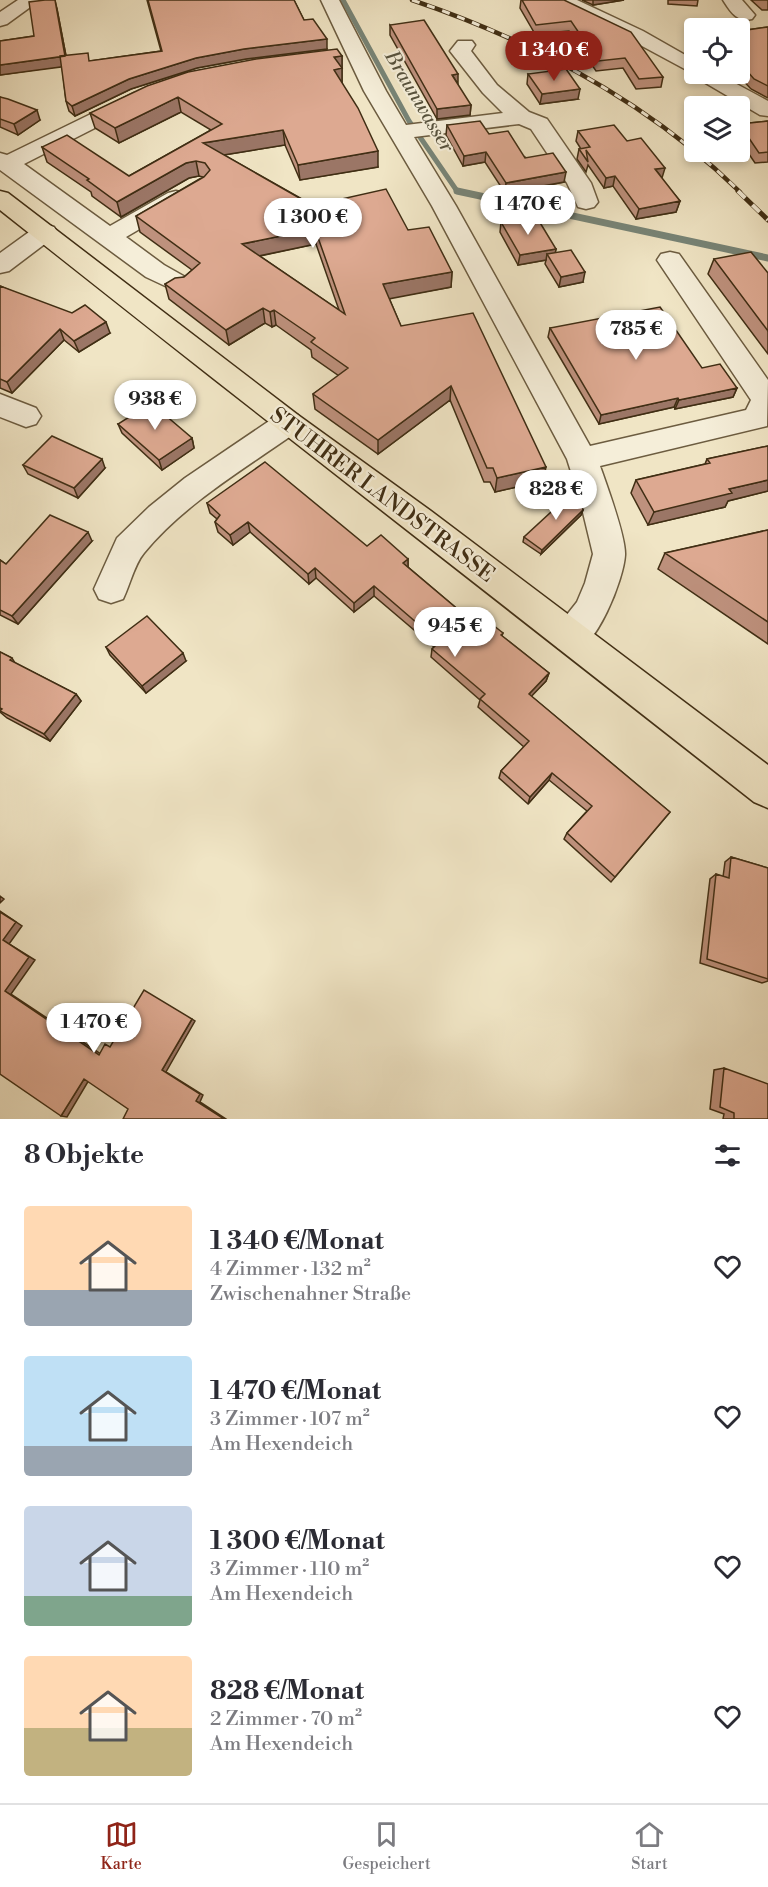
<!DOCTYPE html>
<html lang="de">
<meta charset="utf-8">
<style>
:root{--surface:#fff;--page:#f7f7f7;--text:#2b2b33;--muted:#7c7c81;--line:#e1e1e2;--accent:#8f2418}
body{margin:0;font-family:"Libre Bodoni",serif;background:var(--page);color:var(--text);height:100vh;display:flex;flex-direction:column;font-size:22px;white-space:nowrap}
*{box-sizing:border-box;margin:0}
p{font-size:20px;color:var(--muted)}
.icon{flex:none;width:33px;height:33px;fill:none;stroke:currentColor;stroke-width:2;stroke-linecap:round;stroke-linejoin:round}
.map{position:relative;height:1119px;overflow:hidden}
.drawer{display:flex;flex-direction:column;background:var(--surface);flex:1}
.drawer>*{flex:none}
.fabs{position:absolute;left:684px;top:18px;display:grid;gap:12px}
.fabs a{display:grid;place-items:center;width:66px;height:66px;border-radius:6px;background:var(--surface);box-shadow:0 3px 9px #0003;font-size:30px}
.price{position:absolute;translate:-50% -51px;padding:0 14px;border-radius:21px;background:#fff;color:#222;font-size:20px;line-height:39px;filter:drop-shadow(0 2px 3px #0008)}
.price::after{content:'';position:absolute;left:50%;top:36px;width:18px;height:14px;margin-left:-9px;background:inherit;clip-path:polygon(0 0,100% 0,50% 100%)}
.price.current{background:var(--accent);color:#fff}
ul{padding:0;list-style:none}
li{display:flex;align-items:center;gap:18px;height:150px;padding:0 24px}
li span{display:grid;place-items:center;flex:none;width:168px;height:120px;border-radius:6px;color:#555}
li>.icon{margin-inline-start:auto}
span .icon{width:72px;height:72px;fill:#fffc;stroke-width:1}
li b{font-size:26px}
h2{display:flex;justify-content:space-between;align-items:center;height:72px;padding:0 24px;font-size:26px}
.tabs{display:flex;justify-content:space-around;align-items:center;height:84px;border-top:2px solid var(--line);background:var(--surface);font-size:16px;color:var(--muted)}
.tabs a{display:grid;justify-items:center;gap:3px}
.tabs .current{color:var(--accent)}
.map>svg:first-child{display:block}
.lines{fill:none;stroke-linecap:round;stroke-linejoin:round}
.stream-far1{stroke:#778477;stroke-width:5}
.stream{stroke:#778477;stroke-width:7}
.minor-casing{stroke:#6c5c40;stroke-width:3}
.major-casing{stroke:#402e14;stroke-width:3}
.minor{fill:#f5eed9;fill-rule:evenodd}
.major{fill:#f0e5c5;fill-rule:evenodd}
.rail-far1-casing{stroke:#402e14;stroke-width:4.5}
.rail-casing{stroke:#402e14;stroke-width:5}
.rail-far1{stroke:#f5eed9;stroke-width:3;stroke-dasharray:8;stroke-linecap:butt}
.rail{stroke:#f5eed9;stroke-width:4;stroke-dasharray:10;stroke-linecap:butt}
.wall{fill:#be917d;stroke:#402e14;stroke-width:1.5;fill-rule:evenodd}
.shaded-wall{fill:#9b7666;stroke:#402e14;stroke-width:1.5}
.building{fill:#dda991;stroke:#402e14;stroke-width:1.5;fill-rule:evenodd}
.labels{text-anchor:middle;stroke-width:4.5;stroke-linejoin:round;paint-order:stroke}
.far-water-label{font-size:20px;font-style:italic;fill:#57523d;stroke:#f5eed9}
.street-label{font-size:22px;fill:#402e14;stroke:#f5eed9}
</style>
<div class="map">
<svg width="768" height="1119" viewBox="0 0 768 1119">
<rect width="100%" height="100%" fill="#f0e5c5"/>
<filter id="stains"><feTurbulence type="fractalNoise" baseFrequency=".00333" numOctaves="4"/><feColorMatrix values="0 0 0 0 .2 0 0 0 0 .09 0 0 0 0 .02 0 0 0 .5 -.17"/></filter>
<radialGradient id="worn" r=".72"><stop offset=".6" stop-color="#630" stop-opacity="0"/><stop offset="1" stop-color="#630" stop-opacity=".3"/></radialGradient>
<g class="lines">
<path class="stream-far1" d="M343,0l66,121 48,70 5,1"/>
<path class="stream" d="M457,191l311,67"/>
<defs>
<path id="minor" d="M18,0h22l-33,24 -7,2v-14z
M321,0h18l47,91 20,34 97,-12 -20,-20 -33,-42 8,-10h14l3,4 -4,6 26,34 32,27 18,7 44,64 7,19 -4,5 -8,2 -8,-2 -11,-24 -36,-54 -12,-5 -105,13 42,69 134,240 156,-36 5,-10 -94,-140 4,-6 9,-2 9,2 89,126 -1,46 -167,40c7,20 26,71 25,89 -1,23 -29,96 -54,97 -4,0 -10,-3 -13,-4l-5,-11 5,-11 19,-24 8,-19 8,-29 -13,-54 -13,-41 -135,-253 -68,-115z
M553,0h24l66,31 51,29v14h24l50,27v15l-8,-1 -63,-37 -3,-4 -65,-35 -74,-35z
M723,0h19l13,15 -3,4c-15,4 -22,-8 -29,-19z
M134,93l8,1 3,5 -3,5 -118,60 86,62 58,-33 8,-2 8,2 4,5 -4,5 -58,34 38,28 23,13 4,6 -4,6 -9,2 -32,-15 -146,-107v-17l7,2z
M45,224l9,3 3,5 -3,5 -45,34 -9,2v-20l36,-26z
M0,394l36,14 5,8 -5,8 -10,3 -26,-10z
M288,412l10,3 5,8 -5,8c-52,37 -113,72 -154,122 -10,12 -14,32 -21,46l-12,4 -12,-4 -5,-10 23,-51 32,-31 36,-29 93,-63z"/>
<path id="major" d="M0,191l8,2 290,222 133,96 337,254v43l-14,-6c-251,-198 -504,-393 -754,-592z"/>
</defs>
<use href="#minor" class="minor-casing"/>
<use href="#major" class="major-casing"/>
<use href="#minor" class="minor"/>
<use href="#major" class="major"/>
<defs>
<path id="rail-far1" d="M412,0c121,41 236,102 328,192"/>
<path id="rail" d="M738,191l30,29"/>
</defs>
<use href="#rail-far1" class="rail-far1-casing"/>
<use href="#rail" class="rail-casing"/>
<use href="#rail-far1" class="rail-far1"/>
<use href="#rail" class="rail"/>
</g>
<path class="wall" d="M147,0h147l10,20 23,29 -81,10 -49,9 -66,21 -56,27 -6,-5 -3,-10 -4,-35 -62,9v-34l34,-5 23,-27 9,47 24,5 71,-10z
M521,0h43l99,77 -2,10 -25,2 -13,-21 -27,3 -27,-40 -34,3 -15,-26z
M582,0h42l-31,5z
M668,0h30l-1,6 -29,-2z
M751,0h17v10h-6z
M390,25l81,80 -1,10 -33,4 -47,-84z
M768,27v71l-17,-9 -14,-15h3v-43z
M342,56v27l36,84 -78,13 -15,-35 -61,10 92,52 -1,-2 93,25 44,42 -1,15 -62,11 12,28 142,155 -48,11 -5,-10h-6l-34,-82 -72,54 -63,-45 -2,-15 26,-18 -27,-19 -1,-7 -35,-25 -4,2 -7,-4 -36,22 -60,-46 -4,-15 19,-7 8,-7 -52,-38 -4,-16 67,-39 -4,-1 -10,2 -68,39 -29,-21 -1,-4 -44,-30 -5,-15 87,29 82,-46 -30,-18 -62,31 -24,-15 -5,-15zM316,244l23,66 -79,-54z
M528,74l50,25 -38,5 -13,-20z
M0,97l40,23 -22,15 -18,-8z
M768,121v41l-13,1 -15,-22v-17z
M447,125l42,9 75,48 -59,11 -20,-31 -22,4 -17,-31z
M578,131l49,10 34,37 19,23 -4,11 -40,7 -23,-33 -9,2 -16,-23 -2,7 -9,-13 2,-10h2l-5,-8z
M501,222l55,27 -1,4 28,29 -24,5 -14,-23 1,-4 -28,5 -18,-33z
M714,259l54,14v81l-60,-80z
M0,286l110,47 -31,19 -15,-12 -52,53 -12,-5z
M550,328l152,40 35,20 -4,9 -58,12 -1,-2 -75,17 -51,-87z
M118,424l74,14 2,10 -32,22 -40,-37z
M768,446v45l-40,10 -3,6 -77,18 -17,-32 5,-13 69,-16 2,-5z
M23,465l82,3 -27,30 -50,-24z
M207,503l201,56v8l59,50 36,16 -1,3 47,37 -3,8 -15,15 139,116 -59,70 -47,-43 3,-6 20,-22 -38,-31 -21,24 -29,-26 2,-7 23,-24 -46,-40 2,-7 -49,-43 1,-8 2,-2 -60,-51 -20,16 -38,-34 -7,6 -59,-52 -17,13 -15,-13 -3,-10 2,-3 -7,-6z
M583,510l-2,5 -40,39 -18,-12 1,-5z
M768,530v114l-110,-75 7,-16z
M92,541l-74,83 -18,-9v-55l6,4z
M106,647l80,14 -40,32 -36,-38z
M0,652l12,6 3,5 61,31 5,7 -31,40 -43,-23 -7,-6z
M731,857l37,11v113l-6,2 -62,-20 10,-84 6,-5 7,3 2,-15z
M724,1068l44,51h-45l1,-5 -14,-5 4,-39z"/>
<path class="shaded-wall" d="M55,0l2,9 11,57 -68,9v-10l65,-9z
M593,0h31l-31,5z
M327,39v10l-81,10 -49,9 -66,21 -56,27 -3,-10 57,-27 67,-21 48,-9z
M342,56v27l-8,2v-28z
M458,74v10l-6,-9z
M580,89l-2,10 -38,5 2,-10z
M178,97l3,15 -62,31 -4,-15z
M471,105l-1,10 -33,4v-10z
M37,110l3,10 -22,15 -4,-11z
M283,130l2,15 -80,13 -2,-15z
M378,151v16l-78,13 -2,-15z
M486,152l-1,10 -22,4 1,-10z
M196,161l3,15 -10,2 -68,39 -4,-15 69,-39z
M665,168l-3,10 -7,-9z
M566,172l-2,10 -59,11 1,-10z
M615,176l-2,10 -9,2 2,-10z
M680,201l-4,11 -40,7 3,-10z
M315,229l1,15 -72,15 -2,-15z
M556,249l-2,10 -7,-5 -1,6 -28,5 2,-10z
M452,272l-1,15 -68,13v-16z
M585,272l-2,10 -24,5 2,-10z
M263,308l2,15 -36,22 -3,-15z
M274,310l2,15 -4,2 -2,-15z
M106,322l4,11 -31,19 -5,-11z
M60,329l4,11 -52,53 -5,-11z
M451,386l-1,14 -72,54v-14z
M737,388l-4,9 -58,12 4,-9z
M678,398l-4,9 -75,17 2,-9z
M192,438l2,10 -32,22 -3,-10z
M102,459l3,9 -27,30 -4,-10z
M546,467l-3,14 -48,11 2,-14z
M768,480v11l-40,10 -3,6 -77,18 6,-13 75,-23z
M583,510l-2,5 -40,39 1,-4z
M248,522l2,10 -17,13 -3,-10z
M88,532l4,9 -74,83 -6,-8z
M408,559v9l-5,-5z
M315,568l1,10 -7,6 -1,-10z
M374,586v10l-20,16v-9z
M183,653l3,8 -40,32 -4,-7z
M549,673l-3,8 -20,21 3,-8z
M76,694l5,7 -31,40 -6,-7z
M552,773l-3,7 -21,24 2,-7z
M0,896l4,3 -4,4z
M0,911l22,15 -13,18 26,16 -24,34 93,62 -5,-1 -94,-64 -2,-51z
M192,1019l3,2 -29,51 37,23 -3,7 26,17h-2l-28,-18 -34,-31z
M84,1079l5,1 -22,37 -6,-1z"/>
<path class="building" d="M45,0h10l10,56 -65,9v-24l34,-5 -5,-34z
M148,0h146l10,20 9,-1 14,20 -83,10 -48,9 -67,21 -57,27 -6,-5 -6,-45 28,-3 1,8 73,-10z
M522,0h42l67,32 32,45 -24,2 -14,-21 -27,3 -27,-40 -35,4z
M424,20l34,54 -6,1 19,30 -34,4 -47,-84z
M768,27v59l-14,-7 -14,-16v-32z
M337,49l5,7 -8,1 8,11 -8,2 24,38 20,43 -80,14 -15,-35 -80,13 114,65 -2,-3 71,-16 22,41 21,-3 23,45 -69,12 18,42 72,-13 73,154 -49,11 -4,-10h-6l-36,-82 -73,54 -65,-46 35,-26 -37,-26 4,-4 -41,-28 -4,2 -7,-4 -37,22 -61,-46 10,-6 9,-1 16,-14 -64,-47 68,-39 6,-7 -5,-7 -9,-2 -10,2 -69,39 -30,-22 2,-1 -47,-32 25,-12 62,41 93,-52 -44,-27 -63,31 -25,-15 57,-27 41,-14 68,-13zM315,229l30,85 -103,-70z
M566,69l14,20 -38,5 -14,-20z
M0,97l8,2 29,11 -23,14 -14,-5z
M480,121l9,13 19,-3 17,27 28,-5 13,19 -60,11 -20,-31 -22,4 -17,-31z
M768,121v31l-9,1 -19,-28v-1z
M614,125l13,16 14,-3 24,30 -10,1 25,32 -41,8 -24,-33 -9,2 -20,-28 2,12 -9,-13 11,-2 -12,-16z
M536,216l20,33 -36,6 -19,-33z
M571,250l14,22 -24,5 -14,-23z
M751,252l17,21v58l-54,-72z
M0,286l72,27 13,-8 21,17 -32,19 -14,-12 -53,53 -7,-3z
M660,307l42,61 18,-4 17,24 -58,12 -1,-2 -77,17 -51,-87z
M151,403l41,35 -33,22 -41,-36z
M52,436l50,23 -28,29 -51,-23z
M768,446v34l-39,9 3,4 -78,19 -18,-32 74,-17 -3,-4z
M265,462l102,84 14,-11 27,24 -5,4 64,54 7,-7 29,23 -2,2 48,38 -20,21 141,118 -55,65 -48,-44 25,-27 -40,-33 -22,24 -29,-26 28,-30 -49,-42 5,-5 -53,-45 7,-7 -65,-56 -20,17 -39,-35 -7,6 -60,-52 -18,13 -15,-13 5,-7 -13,-12z
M577,488l6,22 -41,40 -18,-13z
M50,515l38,17 -76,84 -12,-6v-50l6,4z
M768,530v92l-103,-69z
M147,616l36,37 -41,33 -36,-39z
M0,652l12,6 -2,2 66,34 -32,40 -44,-23 2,-2 -2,-1z
M731,857l37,11v111l-61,-20 9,-85 13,4z
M0,912l16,10 -13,18 26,17 -24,34 94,64 6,-11 5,3 34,-57 48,29 -30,51 38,24 -4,7 28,18h-101l5,-10 -44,-30 -23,37 -61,-42z
M724,1068l44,16v35h-34v-6l-14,-6z"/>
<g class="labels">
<g class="far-water-label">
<text transform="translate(420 101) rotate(59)" y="7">Braunwasser</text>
</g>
<g class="street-label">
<text transform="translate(383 494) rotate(37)" y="8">STUHRER LANDSTRASSE</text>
</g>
</g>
<rect width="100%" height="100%" filter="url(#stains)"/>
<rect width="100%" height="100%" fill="url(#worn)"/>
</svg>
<div class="fabs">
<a><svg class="icon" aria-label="locate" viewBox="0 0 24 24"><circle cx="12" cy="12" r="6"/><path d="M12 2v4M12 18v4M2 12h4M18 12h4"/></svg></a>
<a><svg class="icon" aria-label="layers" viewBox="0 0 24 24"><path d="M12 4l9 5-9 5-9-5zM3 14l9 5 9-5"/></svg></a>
</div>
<b class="price current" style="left:554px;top:82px">1 340 €</b>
<b class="price" style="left:528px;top:236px">1 470 €</b>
<b class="price" style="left:313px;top:249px">1 300 €</b>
<b class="price" style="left:636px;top:361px">785 €</b>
<b class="price" style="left:155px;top:431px">938 €</b>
<b class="price" style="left:556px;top:521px">828 €</b>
<b class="price" style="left:455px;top:658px">945 €</b>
<b class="price" style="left:94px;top:1054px">1 470 €</b>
</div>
<section class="drawer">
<h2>8 Objekte<svg class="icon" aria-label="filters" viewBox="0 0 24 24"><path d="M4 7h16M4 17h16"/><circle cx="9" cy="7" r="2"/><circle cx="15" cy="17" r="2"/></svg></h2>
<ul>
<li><span style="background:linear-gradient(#ffd9b3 70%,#9aa5b1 0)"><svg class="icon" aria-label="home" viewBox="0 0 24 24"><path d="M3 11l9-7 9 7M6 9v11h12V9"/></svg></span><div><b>1 340 €/Monat</b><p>4 Zimmer · 132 m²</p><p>Zwischenahner Straße</p></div><svg class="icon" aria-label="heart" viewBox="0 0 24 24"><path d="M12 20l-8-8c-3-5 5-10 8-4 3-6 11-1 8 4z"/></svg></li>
<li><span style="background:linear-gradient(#bfe0f5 75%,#9aa5b1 0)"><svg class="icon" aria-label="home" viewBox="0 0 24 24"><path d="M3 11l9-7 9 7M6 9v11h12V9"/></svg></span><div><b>1 470 €/Monat</b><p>3 Zimmer · 107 m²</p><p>Am Hexendeich</p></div><svg class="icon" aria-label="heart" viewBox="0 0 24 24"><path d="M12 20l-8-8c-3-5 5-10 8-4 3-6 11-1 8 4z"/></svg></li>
<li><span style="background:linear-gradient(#c9d6e8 75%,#7fa58c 0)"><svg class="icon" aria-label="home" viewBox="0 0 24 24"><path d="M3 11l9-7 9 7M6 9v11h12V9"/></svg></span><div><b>1 300 €/Monat</b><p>3 Zimmer · 110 m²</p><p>Am Hexendeich</p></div><svg class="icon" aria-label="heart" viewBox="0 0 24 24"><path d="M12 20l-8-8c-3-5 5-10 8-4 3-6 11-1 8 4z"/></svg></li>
<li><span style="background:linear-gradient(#ffd9b3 60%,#c2b280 0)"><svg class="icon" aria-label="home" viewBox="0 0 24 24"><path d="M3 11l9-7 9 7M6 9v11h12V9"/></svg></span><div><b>828 €/Monat</b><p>2 Zimmer · 70 m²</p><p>Am Hexendeich</p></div><svg class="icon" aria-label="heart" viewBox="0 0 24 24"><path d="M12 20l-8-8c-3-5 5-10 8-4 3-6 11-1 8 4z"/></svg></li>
</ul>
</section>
<nav class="tabs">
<a class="current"><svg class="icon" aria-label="map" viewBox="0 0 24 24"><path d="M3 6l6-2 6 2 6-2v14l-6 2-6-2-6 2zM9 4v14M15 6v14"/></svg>Karte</a>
<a><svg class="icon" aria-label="saved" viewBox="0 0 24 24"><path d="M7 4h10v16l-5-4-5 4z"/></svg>Gespeichert</a>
<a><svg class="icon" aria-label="home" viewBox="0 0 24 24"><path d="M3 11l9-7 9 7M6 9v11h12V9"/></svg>Start</a>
</nav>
